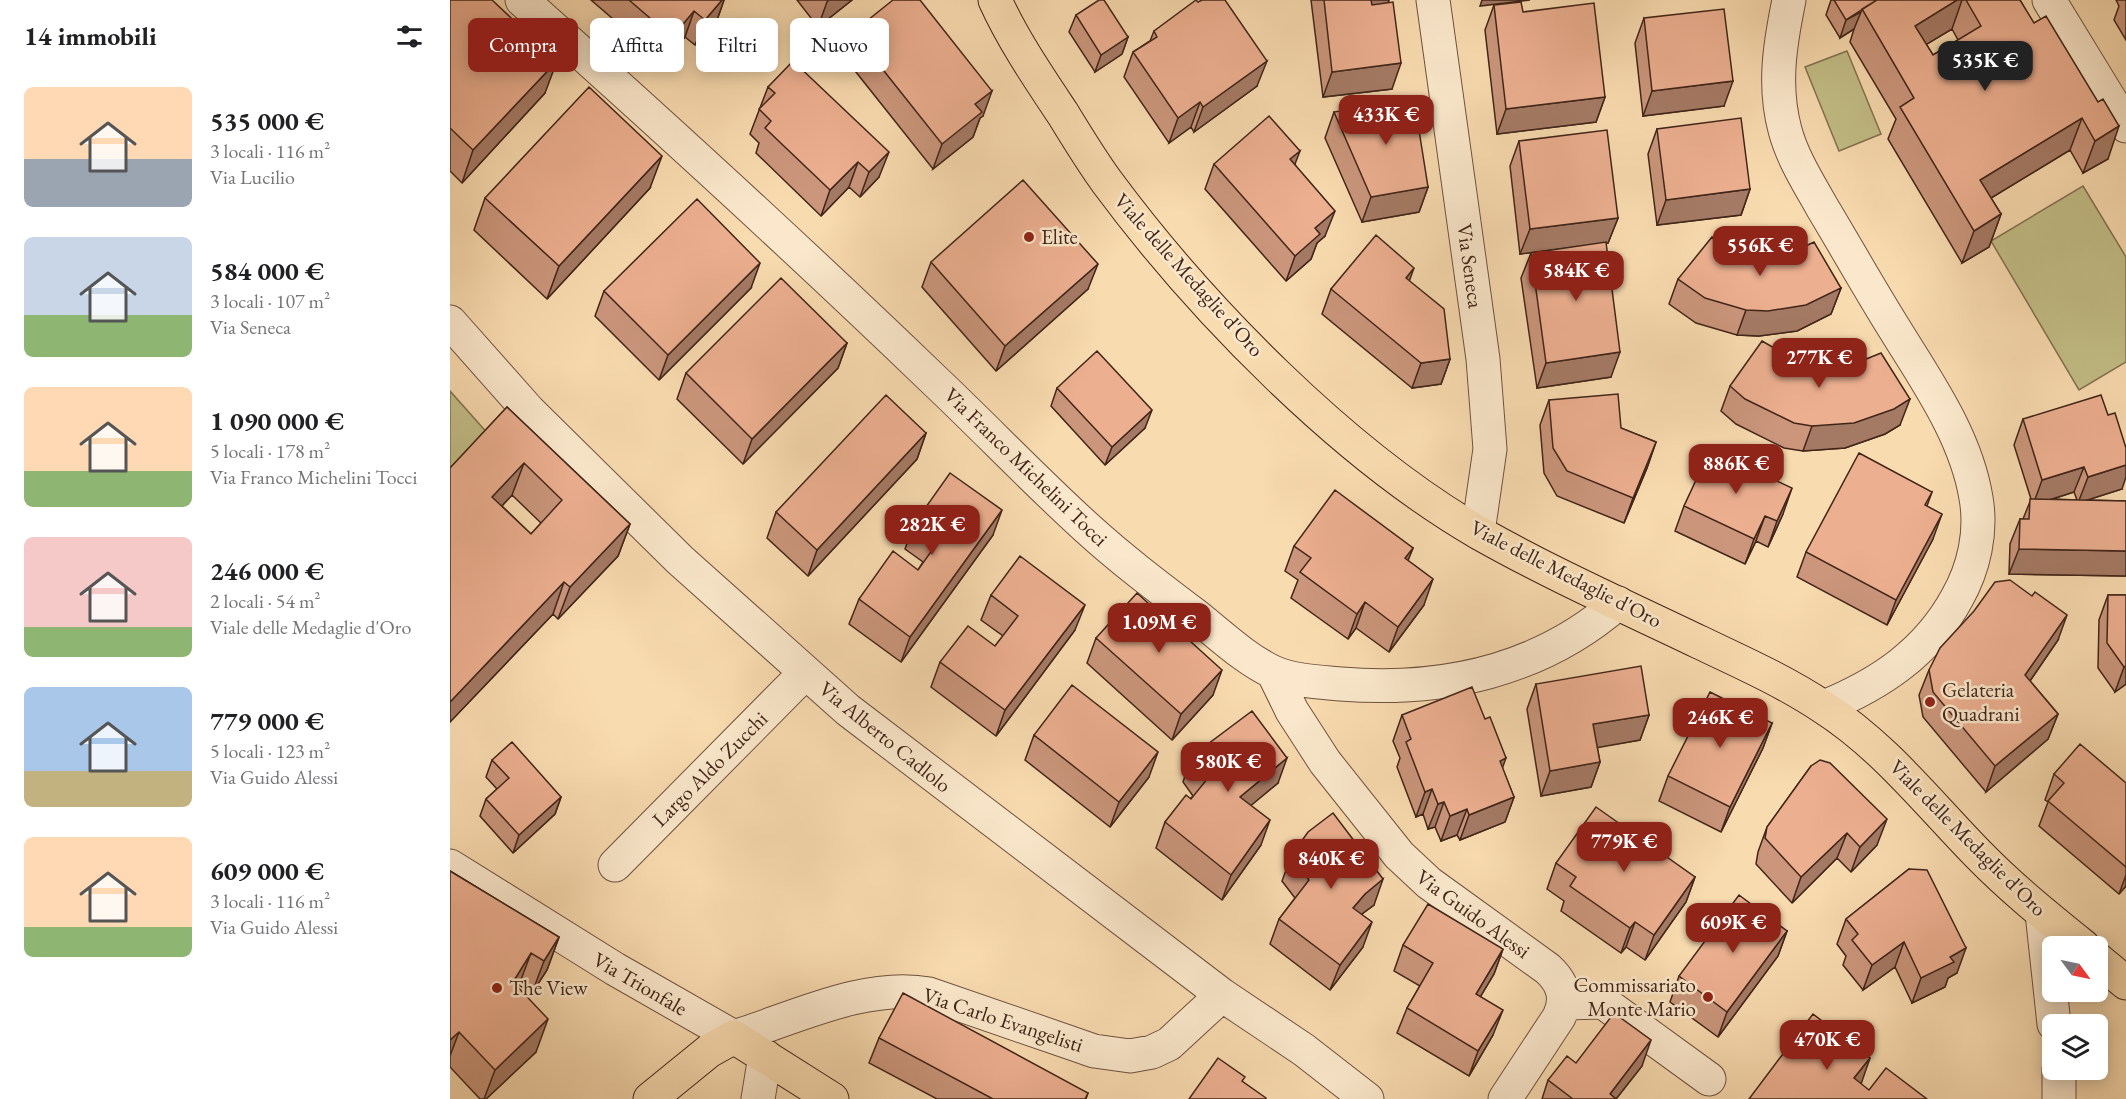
<!DOCTYPE html>
<html lang="it">
<meta charset="utf-8">
<style>
:root{--surface:#fff;--page:#f6f6f6;--text:#202124;--muted:#757577;--accent:#8f2418}
body{margin:0;font-family:"EB Garamond",serif;background:var(--page);color:var(--text);height:100vh;display:flex;flex-direction:column;font-size:22px;white-space:nowrap}
*{box-sizing:border-box;margin:0}
p{font-size:20px;color:var(--muted)}
.icon{flex:none;width:33px;height:33px;fill:none;stroke:currentColor;stroke-width:2;stroke-linecap:round;stroke-linejoin:round}
.map{position:relative;flex:1;overflow:hidden}
.drawer{display:flex;flex-direction:column;background:var(--surface);width:450px}
.drawer>*{flex:none}
.banner{position:absolute;left:18px;top:18px;width:570px;height:54px;display:flex;gap:12px}
.needle{width:39px;rotate:123deg}
.fabs{position:absolute;left:1592px;top:936px;display:grid;gap:12px}
.fabs a{display:grid;place-items:center;width:66px;height:66px;border-radius:9px;background:var(--surface);box-shadow:0 3px 15px #0003;font-size:30px}
.price{position:absolute;translate:-50% -51px;padding:0 14px;border-radius:12px;background:var(--accent);color:#fff;font-size:20px;line-height:39px;filter:drop-shadow(0 2px 3px #0008)}
.price::after{content:'';position:absolute;left:50%;top:36px;width:18px;height:14px;margin-left:-9px;background:inherit;clip-path:polygon(0 0,100% 0,50% 100%)}
.price.active{background:#222;color:#fff}
ul{padding:0;list-style:none}
li{display:flex;align-items:center;gap:18px;height:150px;padding:0 24px}
li span{display:grid;place-items:center;flex:none;width:168px;height:120px;border-radius:9px;color:#555}
li>.icon{margin-inline-start:auto}
span .icon{width:72px;height:72px;fill:#fffc;stroke-width:1}
li b{font-size:26px}
h2{display:flex;justify-content:space-between;align-items:center;height:72px;padding:0 24px;font-size:26px}
.tag{padding:0 21px;border-radius:9px;background:var(--surface);box-shadow:0 3px 15px #0003;font-size:21px;line-height:54px}
.tag.active{background:var(--accent);color:#fff}
main{display:flex;flex:1;min-height:0}
.map>svg:first-child{display:block}
.green{fill:#c3be87;stroke:#827250;stroke-width:1.5}
.lines{fill:none;stroke-linecap:round;stroke-linejoin:round}
.minor-casing{stroke:#6f523f;stroke-width:35}
.major-casing{stroke:#412519;stroke-width:35}
.minor{stroke:#fbe8cc;stroke-width:33}
.major{stroke:#f9dbb0;stroke-width:33}
.wall{fill:#cb967c;stroke:#412519;stroke-width:1.5;fill-rule:evenodd}
.shaded-wall{fill:#a57a65;stroke:#412519;stroke-width:1.5}
.building{fill:#ecaf90;stroke:#412519;stroke-width:1.5;fill-rule:evenodd}
.poi-dot{fill:#8f2418;stroke:#fbe8cc;stroke-width:2}
.labels{text-anchor:middle;stroke-width:5;stroke-linejoin:round;paint-order:stroke}
.poi-label{font-size:21px;fill:#412519;stroke:#fbe8cc;text-anchor:start}
.street-label{font-size:21px;fill:#412519;stroke:#fbe8cc}
</style>
<main>
<section class="drawer">
<h2>14 immobili<svg class="icon" aria-label="filters" viewBox="0 0 24 24"><path d="M4 7h16M4 17h16"/><circle cx="9" cy="7" r="2"/><circle cx="15" cy="17" r="2"/></svg></h2>
<ul>
<li><span style="background:linear-gradient(#ffd9b3 60%,#9aa5b1 0)"><svg class="icon" aria-label="home" viewBox="0 0 24 24"><path d="M3 11l9-7 9 7M6 9v11h12V9"/></svg></span><div><b>535 000 €</b><p>3 locali · 116 m²</p><p>Via Lucilio</p></div></li>
<li><span style="background:linear-gradient(#c9d6e8 65%,#8fb573 0)"><svg class="icon" aria-label="home" viewBox="0 0 24 24"><path d="M3 11l9-7 9 7M6 9v11h12V9"/></svg></span><div><b>584 000 €</b><p>3 locali · 107 m²</p><p>Via Seneca</p></div></li>
<li><span style="background:linear-gradient(#ffd9b3 70%,#8fb573 0)"><svg class="icon" aria-label="home" viewBox="0 0 24 24"><path d="M3 11l9-7 9 7M6 9v11h12V9"/></svg></span><div><b>1 090 000 €</b><p>5 locali · 178 m²</p><p>Via Franco Michelini Tocci</p></div></li>
<li><span style="background:linear-gradient(#f6c9c9 75%,#8fb573 0)"><svg class="icon" aria-label="home" viewBox="0 0 24 24"><path d="M3 11l9-7 9 7M6 9v11h12V9"/></svg></span><div><b>246 000 €</b><p>2 locali · 54 m²</p><p>Viale delle Medaglie d'Oro</p></div></li>
<li><span style="background:linear-gradient(#a9c7e8 70%,#c2b280 0)"><svg class="icon" aria-label="home" viewBox="0 0 24 24"><path d="M3 11l9-7 9 7M6 9v11h12V9"/></svg></span><div><b>779 000 €</b><p>5 locali · 123 m²</p><p>Via Guido Alessi</p></div></li>
<li><span style="background:linear-gradient(#ffd9b3 75%,#8fb573 0)"><svg class="icon" aria-label="home" viewBox="0 0 24 24"><path d="M3 11l9-7 9 7M6 9v11h12V9"/></svg></span><div><b>609 000 €</b><p>3 locali · 116 m²</p><p>Via Guido Alessi</p></div></li>
</ul>
</section>
<div class="map">
<svg width="1676" height="1099" viewBox="0 0 1676 1099">
<rect width="100%" height="100%" fill="#f9dbb0"/>
<filter id="stains"><feTurbulence type="fractalNoise" baseFrequency=".00333" numOctaves="4"/><feColorMatrix values="0 0 0 0 .2 0 0 0 0 .09 0 0 0 0 .02 0 0 0 .5 -.17"/></filter>
<radialGradient id="worn" r=".72"><stop offset=".6" stop-color="#630" stop-opacity="0"/><stop offset="1" stop-color="#630" stop-opacity=".3"/></radialGradient>
<path class="green" d="M1397,51l34,83 -42,17 -34,-84z
M1633,186l43,71v105l-47,28 -88,-149z
M0,391l40,45 -40,41z"/>
<g class="lines">
<defs>
<path id="minor" d="M72,0c139,124 277,250 411,379 52,49 101,101 154,149 34,31 71,59 108,87 24,19 50,44 78,57 20,9 46,10 68,12 101,8 199,-13 277,-81
M983,0l50,359 7,90 -12,83
M1339,0c-9,44 -16,86 -4,130 7,27 23,52 37,77 24,40 47,81 72,121 32,52 72,108 82,170 6,34 -2,70 -19,100 -30,55 -77,86 -133,109
M1599,0l77,126
M0,322l79,89 151,149 168,150 374,285 82,55 63,49
M823,672l19,39 33,51 74,93 30,28 119,86c15,14 20,29 11,48l-54,82
M165,865l190,-192
M0,866l165,103 119,68c60,-19 133,-55 195,-43l142,49 23,8 36,5 22,-4 17,-8 53,-49
M1592,913l12,111
M1115,1003l38,-1 106,77
M1609,1070v29
M308,1099l7,-43"/>
<path id="major" d="M545,0c18,40 44,78 68,114 14,23 28,46 44,68 94,127 237,273 374,352 71,40 145,73 218,108 42,20 85,39 124,65 61,39 105,96 155,147 32,33 69,63 105,92
M1647,959l29,24
M200,1099l59,-48 25,-14 98,62"/>
</defs>
<use href="#minor" class="minor-casing"/>
<use href="#major" class="major-casing"/>
<use href="#minor" class="minor"/>
<use href="#major" class="major"/>
</g>
<path class="wall" d="M0,0l95,93 -83,90 -12,-12z
M141,0h133l-7,20 -22,25 -10,-8 -22,25z
M347,0h55l-34,27z
M861,0h78l-1,3 4,86 -69,8z
M1381,0h189l88,159 -25,14 -13,-23 -79,48 10,16 -12,33 -27,16 -74,-124 8,-20 -46,-77 4,-13 -14,9 -14,-23zM1502,29l6,11 -25,15 -7,-11z
M1666,0h10v40l-12,-20 5,-14z
M1044,5l111,92 -9,25 -99,12 -12,-104z
M626,15l52,22 -6,17 -27,18 -26,-40z
M1194,18l80,88 -81,10 -8,-73z
M704,31l103,55 -63,46 -3,-5 -22,16 -45,-66 9,-25 17,-11z
M403,32l130,84 -3,2 -7,19 -40,32 -89,-112z
M318,87l111,90 -19,20 -11,-10 -28,29 -65,-63 3,-10 -9,-9z
M884,112l94,75 -9,25 -57,10 -37,-84z
M1207,129l93,60 -9,26 -84,10 -9,-71z
M1069,141l99,77 -10,25h-2l5,134 -74,11 -16,-110 10,-25 2,-1 -13,2 -10,-88z
M764,164h81l30,72 -8,7 -6,16 -25,22 -81,-92z
M200,188l-103,111 -73,-69 11,-32z
M1289,251l102,37 -10,26 -34,17 -38,5 -22,-1 -41,-12 -27,-19 9,-25z
M481,262l157,27 -92,82 -74,-84z
M959,281l41,78 -9,25 -29,4 -90,-74 9,-25z
M301,288l-92,92 -64,-64 9,-25z
M397,343l-9,25 -95,96 -66,-65 9,-26z
M1350,363l100,62 -15,9 -40,14 -42,3 -19,-3 -48,-24 -15,-13 9,-25z
M607,388l88,40 -40,37 -54,-59z
M1099,400l107,42 -9,26 -23,55 -67,-27 -13,-23 -4,-48z
M57,407l123,117 -12,32 -60,63 -5,-5 -103,108v-254zM62,495l29,28 -10,11 -29,-28z
M1573,419l99,70 -35,11 39,1v75l-117,-2 1,-30 10,-25h3l8,-20 -17,-54zM1624,492l3,8 -24,-1z
M476,433l-9,26 -109,117 -41,-38 9,-26z
M1482,492l-5,14 6,33 -46,86 -90,-48 9,-25z
M1234,506l99,8 -15,33 -12,-6 -11,23 -70,-33z
M464,524l79,11 -92,127 -52,-38 10,-25 59,-29 5,-8 -18,-13z
M844,546l119,2 -5,12 16,45 -35,47 -33,-24 -8,11 -57,-41 7,-18 -13,-9z
M541,595l84,35 -79,106 -65,-49 9,-25 55,-16 8,-10 -22,-16z
M1658,595h18v89l-11,8 -17,-24 1,-48z
M646,638l117,57 -41,45 -85,-77z
M1608,640l-28,41 28,33 -10,25 -62,53 -63,-75 -4,-22 10,-25z
M1086,684l113,31 -9,25 -43,7 3,15 -9,25 -50,9 -14,-87z
M952,715l100,53 12,29 -9,25 -45,18 -3,-5 -16,6 -6,-14 -7,2 -5,-15 -7,3 -19,-50 3,-9 -7,-17z
M1322,723l-9,25 -42,84 -62,-31 9,-25z
M584,735l115,42 -39,50 -85,-67z
M742,756l86,27 -27,22 10,40 -39,55 -66,-52 9,-26 28,-26 -10,-14z
M42,760l69,37 -6,17 -42,39 -33,-37 6,-17 11,-10 -11,-12z
M1361,766l66,79 -26,27 -14,-14 -45,45 -36,-39 2,-12 9,-25z
M1604,774l72,9v103l-7,8 -80,-68 9,-24 -3,-2z
M841,856l83,49 -12,9 1,33 -33,43 -60,-46 9,-25 16,-21 -13,-17z
M1106,863l139,14 -9,25 -41,58 -19,-13 -5,6 -60,-42 3,-10 -17,-12z
M1459,869l48,104 -9,5 -3,9 -33,16 -17,-36 -32,23 -20,-25 3,-9 -9,-12 9,-25z
M0,871l109,66 -12,33 -15,23 -13,-8 -1,2 18,65 -50,47h-6l-30,-32z
M1337,931l-9,25 -60,81 -48,-35 9,-26z
M953,945l100,4 -9,25 -14,23 13,38 -24,41 -72,-43 10,-25 13,-22 -26,-15z
M429,1038l209,55 -2,6h-149l-68,-36z
M1126,1063l66,3 -26,33h-74l6,-19z"/>
<path class="shaded-wall" d="M272,0h2l-7,20 -22,25 10,-25z
M379,0h23l-34,27 9,-25z
M917,0h22l-6,16z
M1032,0h48l-50,6z
M1507,0h5l-10,29 -48,29 11,-32z
M244,11l-9,26 -22,25 9,-25z
M1411,12l-7,17 -14,9 6,-18z
M678,37l-6,17 -27,18 6,-17z
M107,61l-12,32 -83,90 11,-33z
M817,61l-10,25 -63,46 9,-25z
M951,63l-9,26 -69,8 9,-25z
M1283,81l-9,25 -81,10 9,-25z
M542,91l-9,25 -3,2 -7,19 -40,32 9,-25 33,-40z
M1155,97l-9,25 -99,12 9,-25z
M750,102l-9,25 -22,16 9,-25z
M1632,118l-12,32 -102,62 12,-32z
M1669,126l-11,33 -25,14 12,-32z
M850,151l-10,26v-18z
M439,152l-10,25 -19,20 9,-25z
M212,156l-12,32 -103,111 12,-33z
M408,162l-9,25 -28,29 9,-26z
M978,187l-9,25 -57,10 9,-25z
M1300,189l-9,26 -84,10 9,-25z
M885,211l-10,25 -8,7 -6,16 -25,22 9,-25 20,-28z
M1551,214l-12,33 -27,16 12,-32z
M1168,218l-10,25 -88,11 10,-25z
M310,263l-9,25 -92,92 9,-25z
M648,264l-10,25 -92,82 9,-25z
M964,268l-9,25 1,-15z
M1391,288l-10,26 -34,17 -38,5 -22,-1 9,-25z
M397,343l-9,25 -95,96 9,-25z
M1170,352l-9,25 -74,11 9,-25z
M1000,359l-9,25 -29,4 9,-25z
M1460,399l-10,26 -15,9 -40,14 -42,3 9,-25z
M702,410l-7,18 -40,37 7,-18z
M476,433l-9,26 -109,117 9,-26z
M1206,442l-9,26 -23,55 9,-25z
M74,463l-12,32 -32,34 12,-32z
M1676,465v12l-4,12 -44,14 10,-26z
M1634,467l-10,25 -41,13 9,-25z
M1342,488l-9,26 -15,33 9,-26z
M552,510l-9,25 -92,127 9,-25z
M1492,514l-9,25 -46,86 9,-25z
M1315,516l-9,25 -11,23 9,-25z
M180,524l-12,32 -60,63 12,-32z
M963,548l-10,25 2,-15z
M1569,549l107,2v25l-117,-2z
M983,579l-9,26 -35,47 9,-25z
M114,582l-11,32 -103,108v-20z
M915,602l-9,26 -8,11 9,-25z
M635,605l-10,25 -79,106 9,-26z
M1617,615l-9,25 -42,61 9,-26z
M1676,666v18l-11,8 9,-25z
M772,670l-9,25 -41,45 9,-26z
M1608,714l-10,25 -62,53 9,-26z
M1199,715l-9,25 -56,10 9,-26z
M1322,723l-9,25 -42,84 9,-25z
M708,752l-9,25 -39,50 9,-25z
M837,758l-9,25 -47,39 9,-25z
M1056,758l-9,25 3,-22z
M1150,762l-9,25 -50,9 9,-25z
M982,789l-9,25 -7,3 9,-25z
M111,797l-6,17 -42,39 6,-18z
M1064,797l-9,25 -45,18 9,-25z
M994,802l-9,25 -7,2 10,-25z
M1017,809l-10,26 -16,6 9,-25z
M1437,819l-10,26 -26,27 9,-25z
M820,820l-9,25 -39,55 9,-25z
M1397,833l-10,25 -45,45 9,-26z
M1676,875v11l-7,8z
M1245,877l-9,25 -41,58 9,-25z
M933,879l-9,26 -19,14 -2,-11 12,-14z
M922,922l-9,25 -33,43 10,-25z
M1185,922l-9,25 -5,6 9,-25z
M1337,931l-9,25 -60,81 9,-25z
M109,937l-12,33 -15,23 12,-32z
M1454,942l-9,25 -32,23 9,-25z
M1516,948l-9,25 -9,5 -3,9 -33,16 9,-25 29,-21z
M1053,949l-9,25 -27,45 9,-25z
M81,953l-12,32 -18,29 12,-32z
M1053,1010l-10,25 -24,41 9,-25z
M98,1019l-12,33 -50,47h-2l11,-29z
M9,1032l-9,24v-16z
M1201,1040l-9,26 -26,33 -6,-5z
M1420,1058l-11,32 -5,-12z"/>
<path class="building" d="M0,0h42l65,61 -84,89 -23,-22z
M179,0h93l-17,20 -11,-9 -22,26z
M443,0h27l72,91 -17,13 7,8 -40,32 -89,-112z
M649,0h5l24,37 -27,18 -25,-40z
M746,0l2,2 4,-2h23l42,61 -64,46 -3,-5 -22,16 -45,-66 24,-15 -3,-6z
M874,0h47l1,5 21,-3 8,61 -69,9z
M1384,0h43l-31,20z
M1427,0h80l-42,26 18,29 48,-29 -15,-26h54l14,23 12,-7 52,86 5,-3 16,27 -24,15 -13,-23 -102,62 21,34 -27,17 -74,-124 14,-9 -52,-89z
M1071,2l2,10 71,-9 11,94 -99,12 -12,-104z
M1274,9l9,72 -81,10 -8,-73z
M343,61l96,91 -20,20 -11,-10 -28,28 -65,-62 6,-7 -12,-12 16,-16 -7,-6z
M139,87l73,69 -103,110 -74,-68z
M964,99l14,88 -57,10 -37,-85z
M819,116l31,35 -10,8 45,52 -20,17 5,6 -25,22 -81,-92z
M1291,118l9,71 -84,11 -9,-71z
M1157,130l11,88 -88,11 -11,-88z
M573,180l75,84 -93,82 -74,-84z
M247,199l63,64 -92,92 -64,-64z
M926,235l38,33 -8,10 38,31 6,50 -29,4 -90,-74z
M1262,237l27,14 39,4 15,-3 21,-10 27,46 -35,17 -38,6 -22,-1 -41,-12 -27,-19z
M1156,242l14,110 -74,11 -15,-110z
M331,278l66,65 -95,96 -66,-66z
M1312,341l38,22 21,5h16l17,-4 27,-11 29,46 -16,10 -40,14 -42,3 -18,-3 -49,-24 -15,-13z
M647,351l55,59 -40,37 -55,-59z
M1168,394l3,34 35,14 -23,56 -66,-27 -14,-23 -4,-48z
M436,395l40,38 -109,117 -41,-38z
M1651,395l7,20 7,-2 11,35v17l-38,12 -4,-10 -42,13 -19,-61z
M57,407l123,117 -60,63 -6,-5 -114,120v-234zM74,463l38,37 -31,34 -39,-37z
M1260,450l82,38 -15,33 -12,-5 -11,23 -70,-33z
M1409,453l73,39 -7,13 17,9 -46,86 -90,-48z
M500,473l52,37 -92,127 -51,-38 34,-48 25,19 20,-28 -24,-18z
M885,490l78,58 -8,10 28,21 -35,48 -33,-25 -8,12 -57,-42 11,-14 -17,-12z
M1580,499l96,2v50l-107,-2 1,-30h9z
M570,556l65,49 -80,105 -65,-48 28,-36 27,20 23,-30 -27,-21z
M1560,580l22,16 3,-4 32,23 -42,60 33,39 -63,52 -62,-74 -4,-22 11,-22 34,-37 21,-29z
M687,593l85,77 -41,44 -85,-76z
M1658,595h18v71l-2,1 -17,-24z
M1191,666l8,49 -56,9 7,38 -50,9 -14,-87z
M622,685l86,67 -39,50 -85,-67z
M1022,687l13,32 5,-2 16,41 -6,3 14,36 -45,18 -2,-6 -17,7 -6,-14 -6,2 -6,-15 -7,3 -19,-50 5,-3 -9,-24z
M1260,692l62,31 -42,84 -62,-31z
M802,711l35,47 -47,39 30,23 -39,55 -66,-53 21,-27 5,4 17,-21 -16,-22z
M62,742l49,55 -42,38 -33,-36 23,-21 -17,-18z
M1630,744l46,39v84l-78,-66 16,-18 -10,-9z
M1370,760l10,3 57,56 -27,28 -13,-14 -46,44 -36,-39 2,-11 44,-61z
M1146,807l99,70 -41,58 -19,-13 -5,6 -60,-42 6,-9 -20,-14z
M883,813l50,66 -18,15 -12,14 19,14 -32,43 -61,-46 30,-39 -18,-24 17,-24z
M1459,869l18,1 39,78 -16,9 4,5 -33,16 -17,-36 -32,23 -20,-25 6,-6 -12,-15z
M0,871l109,66 -15,24 -13,-8 -18,29 35,37 -53,51 -36,-38 -9,8z
M1289,895l48,36 -60,81 -48,-36z
M978,904l75,45 -27,45 27,16 -25,41 -71,-43 26,-45 -30,-18z
M453,993l185,100 -3,6h-92l-114,-61z
M1164,1013l37,27 -41,54 6,5h-43l-25,-19 19,-24 9,7z
M1363,1014l57,44 -16,20 15,12 17,-22 41,31h-178z
M768,1058l27,19 -3,4 24,17 -1,1h-76z"/>
<g class="poi-dot">
<circle cx="579" cy="237" r="6"/>
<circle cx="1480" cy="702" r="6"/>
<circle cx="47" cy="988" r="6"/>
<circle cx="1258" cy="997" r="6"/>
</g>
<g class="labels">
<g class="poi-label">
<text x="591" y="244">Elite</text>
<text x="1492" y="697">Gelateria<tspan x="1492" dy="24">Quadrani</tspan></text>
<text x="1246" y="992" text-anchor="end">Commissariato<tspan x="1246" dy="24">Monte Mario</tspan></text>
<text x="59" y="995">The View</text>
</g>
<g class="street-label">
<text transform="translate(1020 266) rotate(82)" y="7">Via Seneca</text>
<text transform="translate(739 275) rotate(48)" y="7">Viale delle Medaglie d'Oro</text>
<text transform="translate(576 467) rotate(44)" y="7">Via Franco Michelini Tocci</text>
<text transform="translate(1116 574) rotate(27)" y="7">Viale delle Medaglie d'Oro</text>
<text transform="translate(435 737) rotate(39)" y="7">Via Alberto Cadlolo</text>
<text transform="translate(260 769) rotate(-45)" y="7">Largo Aldo Zucchi</text>
<text transform="translate(1518 838) rotate(45)" y="7">Viale delle Medaglie d'Oro</text>
<text transform="translate(1023 914) rotate(36)" y="7">Via Guido Alessi</text>
<text transform="translate(190 984) rotate(30)" y="7">Via Trionfale</text>
<text transform="translate(553 1020) rotate(18)" y="7">Via Carlo Evangelisti</text>
</g>
</g>
<rect width="100%" height="100%" filter="url(#stains)"/>
<rect width="100%" height="100%" fill="url(#worn)"/>
</svg>
<div class="fabs">
<a><svg class="needle" viewBox="-14 -14 28 28"><path d="M0-13l5 13h-10z" fill="#e53935"/><path d="M0 13l5-13h-10z" fill="#757577"/></svg></a>
<a><svg class="icon" aria-label="layers" viewBox="0 0 24 24"><path d="M12 4l9 5-9 5-9-5zM3 14l9 5 9-5"/></svg></a>
</div>
<b class="price active" style="left:1535px;top:92px">535K €</b>
<b class="price" style="left:936px;top:146px">433K €</b>
<b class="price" style="left:1310px;top:277px">556K €</b>
<b class="price" style="left:1126px;top:302px">584K €</b>
<b class="price" style="left:1369px;top:389px">277K €</b>
<b class="price" style="left:1286px;top:495px">886K €</b>
<b class="price" style="left:482px;top:556px">282K €</b>
<b class="price" style="left:709px;top:654px">1.09M €</b>
<b class="price" style="left:1270px;top:749px">246K €</b>
<b class="price" style="left:778px;top:793px">580K €</b>
<b class="price" style="left:1174px;top:873px">779K €</b>
<b class="price" style="left:881px;top:890px">840K €</b>
<b class="price" style="left:1283px;top:954px">609K €</b>
<b class="price" style="left:1377px;top:1071px">470K €</b>
<div class="banner">
<a class="tag active">Compra</a>
<a class="tag">Affitta</a>
<a class="tag">Filtri</a>
<a class="tag">Nuovo</a>
</div>
</div>
</main>
